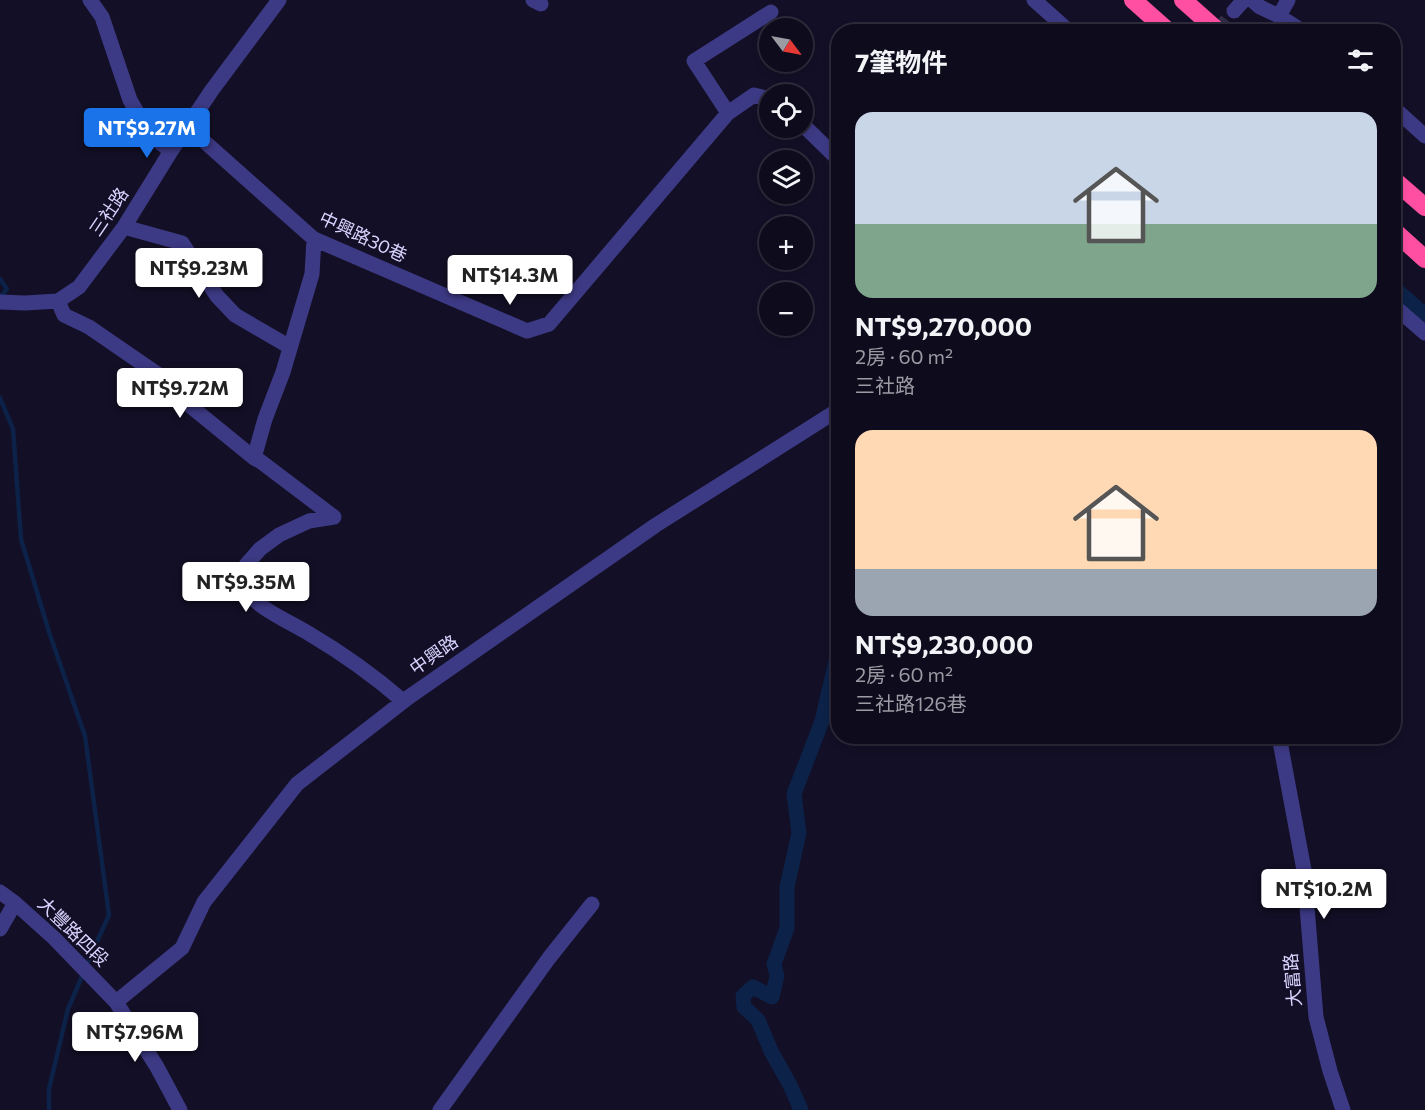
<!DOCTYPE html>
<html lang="zh-TW">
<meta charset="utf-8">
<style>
:root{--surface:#0e0b1c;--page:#171425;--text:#f1f3f6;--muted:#9b9ba3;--line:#2e2b3b;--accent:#1a73e8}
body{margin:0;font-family:Commissioner,"Noto Sans TC",sans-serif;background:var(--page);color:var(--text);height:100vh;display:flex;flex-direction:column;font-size:22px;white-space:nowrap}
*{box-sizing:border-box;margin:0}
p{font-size:20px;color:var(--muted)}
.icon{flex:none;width:33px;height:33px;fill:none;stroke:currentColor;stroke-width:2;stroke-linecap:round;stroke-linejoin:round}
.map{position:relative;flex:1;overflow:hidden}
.details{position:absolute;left:831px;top:24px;width:570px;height:720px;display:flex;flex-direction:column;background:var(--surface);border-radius:24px;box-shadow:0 3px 9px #0003,0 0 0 2px var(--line)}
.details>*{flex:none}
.needle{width:39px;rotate:122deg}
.fabs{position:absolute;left:759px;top:18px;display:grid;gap:12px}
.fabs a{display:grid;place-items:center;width:54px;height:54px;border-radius:50%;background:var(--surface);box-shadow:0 3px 9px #0003,0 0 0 2px var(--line);font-size:30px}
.price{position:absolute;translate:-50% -51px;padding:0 14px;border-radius:6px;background:#fff;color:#222;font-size:20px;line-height:39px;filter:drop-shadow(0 2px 3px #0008)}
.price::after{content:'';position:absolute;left:50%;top:36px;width:18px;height:14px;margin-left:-9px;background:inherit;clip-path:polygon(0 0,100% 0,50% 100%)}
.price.on{background:var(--accent);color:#fff}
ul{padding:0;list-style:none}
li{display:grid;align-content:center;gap:12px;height:318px;padding:0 24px}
li span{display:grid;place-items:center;height:186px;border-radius:18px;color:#555}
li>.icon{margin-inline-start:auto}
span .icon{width:108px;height:108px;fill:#fffc;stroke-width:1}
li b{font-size:26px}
h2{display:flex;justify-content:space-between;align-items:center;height:72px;padding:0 24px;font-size:26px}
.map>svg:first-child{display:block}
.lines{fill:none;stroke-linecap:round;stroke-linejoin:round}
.stream{stroke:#0c2248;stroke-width:4.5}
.canal{stroke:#0c2248;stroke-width:15}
.minor-tunnel{stroke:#312d47;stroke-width:15;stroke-dasharray:15 8;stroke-linecap:butt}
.minor{stroke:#3d3a85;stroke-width:15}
.highway{stroke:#ff4fa3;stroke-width:18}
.labels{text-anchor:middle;stroke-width:4.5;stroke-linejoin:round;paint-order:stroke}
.street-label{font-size:18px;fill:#d9d4ff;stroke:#130f26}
</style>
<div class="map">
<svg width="1425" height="1110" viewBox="0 0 1425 1110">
<rect width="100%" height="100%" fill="#130f26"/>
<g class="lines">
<path class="stream" d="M0,279l7,10 -7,8
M0,398l13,31 8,110 28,93 36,104 24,179 -23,51
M49,1110v-21l19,-80 15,-35"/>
<path class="canal" d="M1394,288l31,27
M801,1110l-11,-25 -19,-34 -13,-31 -14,-13 -1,-11 10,-9 19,10 5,-21 -3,-12 13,-36v-41l12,-54 -5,-39 28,-73 14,-60 2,-24"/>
<path class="minor-tunnel" d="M1218,32l16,-21"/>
<path class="minor" d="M90,0l12,17 28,83 20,35 21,16
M533,0l8,4
M1034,0l36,32
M1252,0l8,7 19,9 25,16
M1234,11l10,-11
M1279,16l9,-16
M1394,108l31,28
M728,113l-34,-52 77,-49
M802,124l36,35
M188,127l126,112 213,92 22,-7 179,-211 26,-18 16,4
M124,227l58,16 35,53 18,19 55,32
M58,301l6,14 25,12 96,66 4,12 65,53 6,3 74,56
M0,302l25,1 33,-2 21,-14 45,-60 47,-76 41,-61 67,-90
M1394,306l31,27
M254,458l11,-39 18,-47 29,-98 2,-35
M334,517l-25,4 -30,14 -19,14 -14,16c3,9 5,29 10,36 7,9 41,25 52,32 34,20 65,42 95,68
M1279,736l25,134 12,147 14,54 13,39
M0,892l15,11 39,35 62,64 41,65 23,43
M0,929l15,-26
M116,1002l66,-54 22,-46 93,-118 112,-87 247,-172 182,-115
M440,1110l109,-152 43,-54"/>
<path class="highway" d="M1133,0l36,32
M1183,0l36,32
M1394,180l31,27
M1394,231l31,28"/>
</g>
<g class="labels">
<g class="street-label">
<text transform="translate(109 212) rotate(-56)" y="6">三社路</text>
<text transform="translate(363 237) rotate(25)" y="6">中興路30巷</text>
<text transform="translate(434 655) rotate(-35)" y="6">中興路</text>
<text transform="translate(73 932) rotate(44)" y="6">大豐路四段</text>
<text transform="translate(1293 980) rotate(-95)" y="6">大富路</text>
</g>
</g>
</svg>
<div class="fabs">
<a><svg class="needle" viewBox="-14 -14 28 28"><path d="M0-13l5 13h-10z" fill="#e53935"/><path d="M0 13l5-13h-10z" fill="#9b9ba3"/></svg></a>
<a><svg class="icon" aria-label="locate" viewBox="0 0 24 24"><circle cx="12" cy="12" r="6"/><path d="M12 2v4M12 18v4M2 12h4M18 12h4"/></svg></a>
<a><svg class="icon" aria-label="layers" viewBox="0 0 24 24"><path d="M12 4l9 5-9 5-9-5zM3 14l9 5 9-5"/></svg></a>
<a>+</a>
<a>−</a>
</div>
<b class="price on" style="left:147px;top:159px">NT$9.27M</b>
<b class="price" style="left:199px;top:299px">NT$9.23M</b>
<b class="price" style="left:510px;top:306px">NT$14.3M</b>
<b class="price" style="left:180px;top:419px">NT$9.72M</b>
<b class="price" style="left:246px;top:613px">NT$9.35M</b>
<b class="price" style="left:1324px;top:920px">NT$10.2M</b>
<b class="price" style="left:135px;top:1063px">NT$7.96M</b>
<section class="details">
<h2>7筆物件<svg class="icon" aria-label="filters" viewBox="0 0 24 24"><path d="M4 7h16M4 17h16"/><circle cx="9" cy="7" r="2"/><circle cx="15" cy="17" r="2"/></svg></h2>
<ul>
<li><span style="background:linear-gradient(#c9d6e8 60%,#7fa58c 0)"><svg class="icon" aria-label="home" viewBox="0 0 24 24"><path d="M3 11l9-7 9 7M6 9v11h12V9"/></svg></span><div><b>NT$9,270,000</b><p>2房 · 60 m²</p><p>三社路</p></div></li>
<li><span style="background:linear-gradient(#ffd9b3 75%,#9aa5b1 0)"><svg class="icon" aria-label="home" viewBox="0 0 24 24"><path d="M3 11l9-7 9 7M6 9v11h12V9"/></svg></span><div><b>NT$9,230,000</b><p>2房 · 60 m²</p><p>三社路126巷</p></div></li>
</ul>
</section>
</div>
